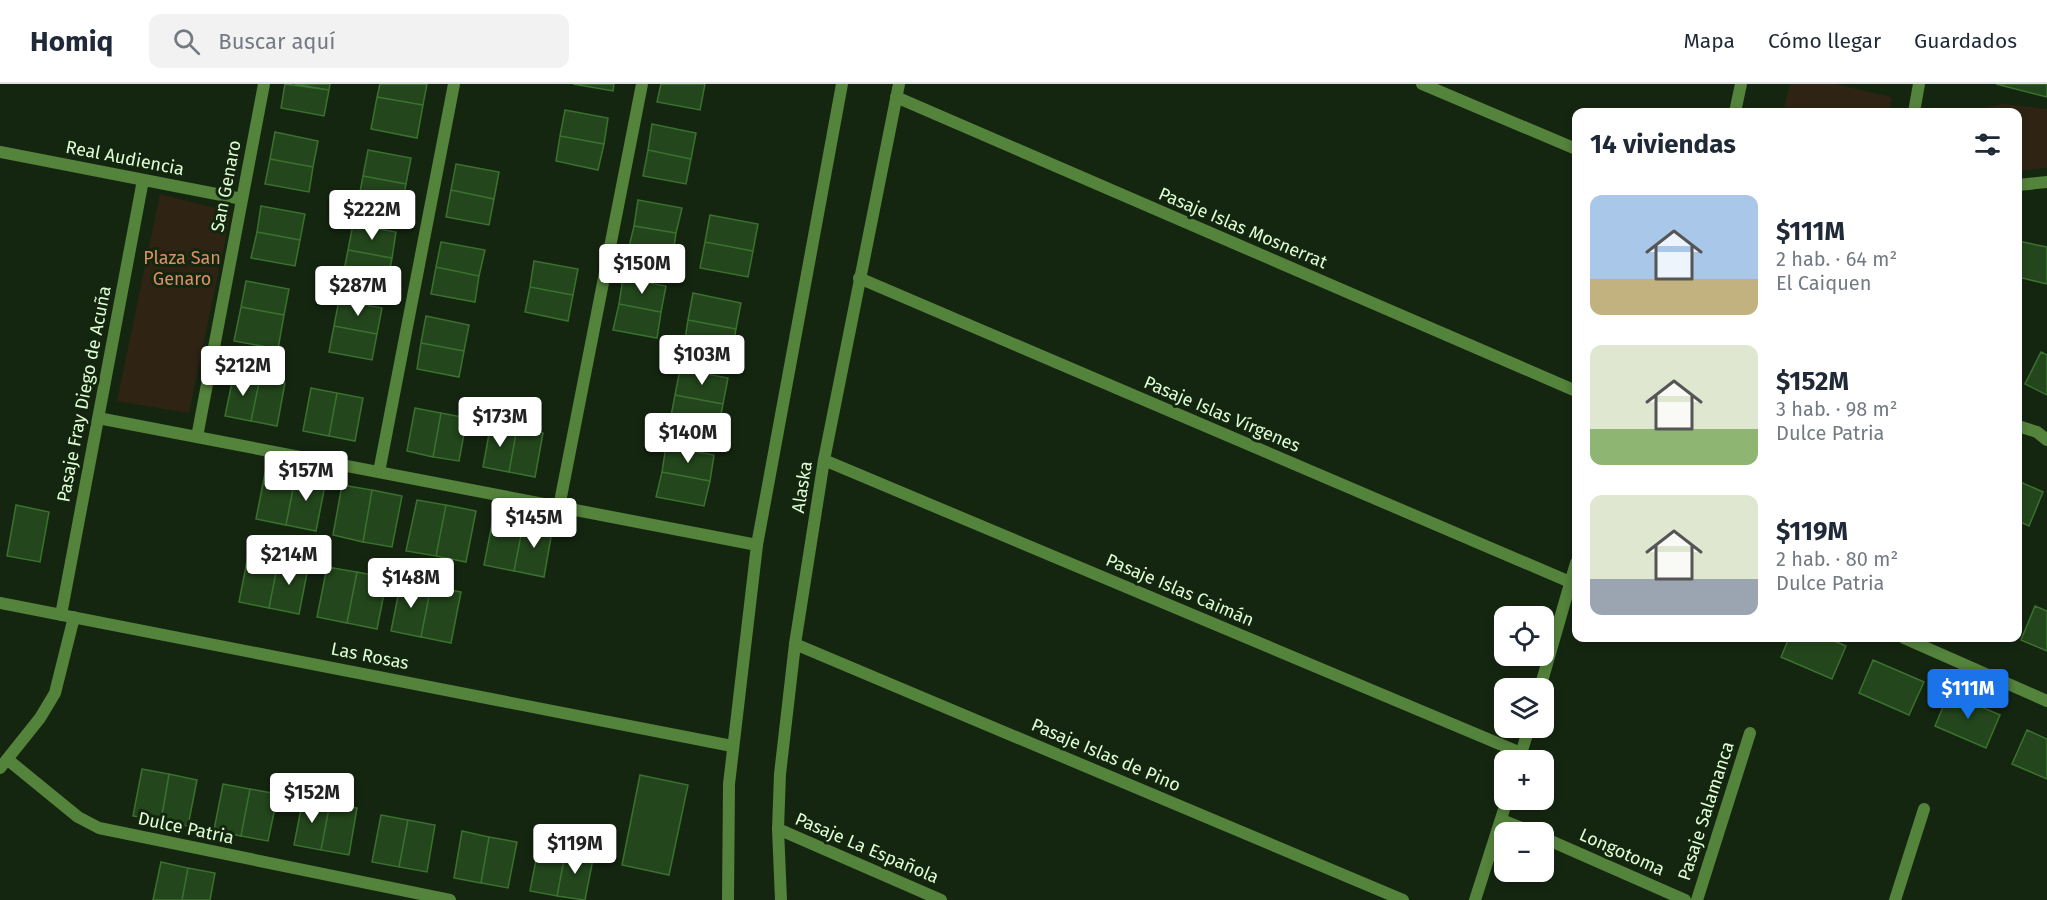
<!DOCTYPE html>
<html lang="es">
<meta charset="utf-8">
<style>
:root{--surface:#fff;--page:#f2f2f3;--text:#1f2937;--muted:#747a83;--line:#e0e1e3;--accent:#1a73e8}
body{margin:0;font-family:"Fira Sans",sans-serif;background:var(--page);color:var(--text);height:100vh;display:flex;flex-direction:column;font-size:22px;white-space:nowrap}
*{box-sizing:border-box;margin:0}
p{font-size:20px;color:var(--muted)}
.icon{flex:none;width:33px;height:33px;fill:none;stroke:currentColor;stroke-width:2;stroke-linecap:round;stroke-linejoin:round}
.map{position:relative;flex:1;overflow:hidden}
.panel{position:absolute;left:1572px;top:24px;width:450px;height:534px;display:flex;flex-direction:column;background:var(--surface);border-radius:12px;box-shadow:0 3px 9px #0003}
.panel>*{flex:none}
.tools{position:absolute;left:1494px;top:522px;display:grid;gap:12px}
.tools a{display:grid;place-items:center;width:60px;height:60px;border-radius:12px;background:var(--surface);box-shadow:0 3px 9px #0003;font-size:30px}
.price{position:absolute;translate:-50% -51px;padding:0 14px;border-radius:6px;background:#fff;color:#222;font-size:20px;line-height:39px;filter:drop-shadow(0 2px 3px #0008)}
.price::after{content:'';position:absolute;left:50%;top:36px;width:18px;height:14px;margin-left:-9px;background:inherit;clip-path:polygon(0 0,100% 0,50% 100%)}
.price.current{background:var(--accent);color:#fff}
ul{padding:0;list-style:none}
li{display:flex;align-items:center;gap:18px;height:150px;padding:0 18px}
li span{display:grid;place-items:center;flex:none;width:168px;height:120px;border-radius:12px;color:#555}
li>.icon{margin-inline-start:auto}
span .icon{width:72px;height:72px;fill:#fffc;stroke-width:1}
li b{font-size:26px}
h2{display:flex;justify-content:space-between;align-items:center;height:72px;padding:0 18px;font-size:26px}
header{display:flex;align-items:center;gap:36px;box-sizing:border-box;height:84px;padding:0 30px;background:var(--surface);border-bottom:2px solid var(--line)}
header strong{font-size:28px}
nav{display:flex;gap:33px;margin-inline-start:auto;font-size:21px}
.search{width:420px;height:54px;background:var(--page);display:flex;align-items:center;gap:15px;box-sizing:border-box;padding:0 21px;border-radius:12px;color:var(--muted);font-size:22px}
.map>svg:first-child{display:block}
.green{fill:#2f2413}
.building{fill:#23461c;stroke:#3b712f;stroke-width:1.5}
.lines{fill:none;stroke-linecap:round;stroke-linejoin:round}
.service{stroke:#54833c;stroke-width:12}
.minor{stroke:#54833c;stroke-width:12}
.tertiary{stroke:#54833c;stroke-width:12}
.labels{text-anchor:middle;stroke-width:6;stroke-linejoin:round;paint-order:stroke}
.street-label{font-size:18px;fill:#e0fed5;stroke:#142610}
.park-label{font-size:18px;fill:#dd9063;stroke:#142610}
</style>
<header>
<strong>Homiq</strong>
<div class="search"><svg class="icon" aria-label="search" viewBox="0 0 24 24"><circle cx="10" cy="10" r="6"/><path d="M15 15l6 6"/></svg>Buscar aquí</div>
<nav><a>Mapa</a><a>Cómo llegar</a><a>Guardados</a></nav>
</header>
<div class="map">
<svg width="2047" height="816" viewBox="0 0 2047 816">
<rect width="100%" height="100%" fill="#142610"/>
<path class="green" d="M1790,0h45l56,13 -1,15h-107z
M2004,20l43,5v59l-29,3v-59h-58z
M160,110l71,18 -42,201 -72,-12z"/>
<path class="building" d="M285,0l44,6 -5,26 -43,-8z
M295,0h35l-1,6z
M380,0h47l-4,21 -46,-8z
M573,0h41l-1,7z
M661,0h44l-5,26 -43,-8z
M1996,0h51v13z
M377,13l46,8 -6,33 -46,-9z
M565,26l43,8 -4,26 -44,-8z
M652,40l44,9 -5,26 -43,-9z
M275,48l43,9 -5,26 -43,-8z
M560,52l44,8 -6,26 -42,-9z
M368,66l43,8 -5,26 -43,-8z
M648,66l43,9 -5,25 -43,-8z
M270,75l43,8 -4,25 -44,-8z
M456,80l43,8 -5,27 -43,-9z
M363,92l43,8 -5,26 -43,-8z
M451,106l43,9 -5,26 -43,-8z
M638,116l44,8 -6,25 -42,-7z
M261,122l44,8 -5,26 -43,-8z
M710,131l48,9 -5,27 -48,-9z
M353,140l43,8 -4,26 -44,-8z
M634,142l42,7 -4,27 -44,-9z
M257,148l43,8 -5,26 -44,-8z
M2018,157l29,6v37l-29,-7z
M441,158l44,8 -6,26 -43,-9z
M705,158l48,9 -5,26 -48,-9z
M348,166l44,8 -5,26 -44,-8z
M534,177l44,8 -5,26 -43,-8z
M436,183l43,9 -4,26 -44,-8z
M623,194l43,8 -5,26 -42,-8z
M246,197l43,8 -5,26 -43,-8z
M530,203l43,8 -5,26 -43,-9z
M693,209l48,10 -5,26 -48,-9z
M339,216l43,8 -5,26 -43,-8z
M619,220l42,8 -4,26 -44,-8z
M241,223l43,8 -6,34 -44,-8z
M426,232l43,9 -5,26 -43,-8z
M688,236l48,9 -5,26 -47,-9z
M334,242l43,8 -5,26 -43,-8z
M421,259l43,8 -5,26 -42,-8z
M2041,268l6,3v40l-22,-11z
M680,285l48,9 -5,26 -48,-9z
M234,289l26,5 -9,43 -26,-5z
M260,294l25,5 -8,43 -26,-5z
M311,304l26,5 -8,43 -26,-5z
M337,309l26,5 -8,43 -26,-5z
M675,311l48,9 -5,26 -48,-9z
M415,324l26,5 -8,44 -26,-6z
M441,329l26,5 -8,43 -26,-4z
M491,339l26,5 -8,44 -26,-5z
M517,344l26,5 -8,44 -26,-5z
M666,362l48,9 -4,26 -48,-9z
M266,384l30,6 -10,51 -30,-6z
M662,388l48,9 -6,25 -48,-9z
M296,390l30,6 -10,51 -30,-6z
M2018,397l25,11 -14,34 -11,-5z
M342,401l30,5 -9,52 -30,-7z
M372,406l30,6 -10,51 -29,-5z
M417,416l29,5 -10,51 -30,-5z
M16,421l33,7 -9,50 -33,-6z
M446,421l30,6 -10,51 -30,-6z
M494,430l30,6 -10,51 -30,-6z
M524,436l29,6 -9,51 -30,-6z
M249,467l30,6 -10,51 -30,-6z
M279,473l30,6 -10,51 -30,-6z
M327,483l30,5 -10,51 -30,-6z
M357,488l30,6 -10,51 -30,-6z
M401,497l30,5 -10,51 -30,-6z
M431,502l30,6 -10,51 -30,-6z
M2035,522l12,5v40l-26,-11z
M1789,554h38l19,8 -14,33 -51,-22z
M1873,576l51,22 -15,33 -50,-22z
M1949,609l51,22 -14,33 -51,-22z
M2027,646l20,9v40l-35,-15z
M142,685l27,5 -8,47 -28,-5z
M169,690l28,6 -9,46 -27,-5z
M640,691l48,10 -19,90 -47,-10z
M223,700l27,5 -9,47 -27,-6z
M250,705l28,5 -10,47 -27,-5z
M303,714l27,5 -9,47 -27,-5z
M330,719l27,5 -8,47 -28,-5z
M381,731l27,5 -9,47 -27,-5z
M408,736l27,5 -8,47 -28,-5z
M462,747l27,6 -8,46 -27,-5z
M489,753l28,5 -9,46 -27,-5z
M539,760l27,5 -9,47 -27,-5z
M566,765l28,5 -9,46 -28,-4z
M161,778l27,6 -6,32h-29z
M188,784l27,5 -5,27h-28z"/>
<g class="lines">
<path class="service" d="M1914,28l5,-28"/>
<path class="minor" d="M896,13l680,294
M0,68l242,47
M859,194l711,304
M98,334l659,127
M2018,342l19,6 10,8
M197,353l67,-353
M824,376l697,293
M379,388l75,-388
M559,423l83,-423
M0,519l732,143
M61,531l82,-435
M1904,554l143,63
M795,560l608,256
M7,675l71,58 21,11 351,72
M0,684l40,-50 15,-25 19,-76
M1502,736l30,12
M778,745l163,71
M1544,754l141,62
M1697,816l53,-167
M1895,816l29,-91"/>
<path class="tertiary" d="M1422,0l154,65
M1735,28l6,-28
M2018,101l29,-3
M1540,604l36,-125
M1519,676l10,-32
M728,816l1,-116 28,-239 85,-461
M781,816l-3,-71 2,-55 15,-130 29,-184 75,-376
M1475,816l32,-100"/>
</g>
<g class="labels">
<g class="street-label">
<text transform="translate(125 74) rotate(11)" y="6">Real Audiencia</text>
<text transform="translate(226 102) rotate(-79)" y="6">San Genaro</text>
<text transform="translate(1243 144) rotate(23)" y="6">Pasaje Islas Mosnerrat</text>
<text transform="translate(84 310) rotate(-79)" y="6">Pasaje Fray Diego de Acuña</text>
<text transform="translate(1222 330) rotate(23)" y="6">Pasaje Islas Vírgenes</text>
<text transform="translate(802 403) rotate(-81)" y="6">Alaska</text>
<text transform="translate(1180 506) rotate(23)" y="6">Pasaje Islas Caimán</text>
<text transform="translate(370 572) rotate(11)" y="6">Las Rosas</text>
<text transform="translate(1106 671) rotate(23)" y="6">Pasaje Islas de Pino</text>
<text transform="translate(1706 727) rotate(-72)" y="6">Pasaje Salamanca</text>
<text transform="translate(186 744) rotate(12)" y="6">Dulce Patria</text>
<text transform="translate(867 764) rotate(23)" y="6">Pasaje La Española</text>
<text transform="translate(1622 768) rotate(24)" y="6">Longotoma</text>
</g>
<g class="park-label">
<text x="182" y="180">Plaza San<tspan x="182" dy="21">Genaro</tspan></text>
</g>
</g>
</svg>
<div class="tools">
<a><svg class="icon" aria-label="locate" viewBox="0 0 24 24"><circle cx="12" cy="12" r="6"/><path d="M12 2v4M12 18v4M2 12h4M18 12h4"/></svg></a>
<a><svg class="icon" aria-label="layers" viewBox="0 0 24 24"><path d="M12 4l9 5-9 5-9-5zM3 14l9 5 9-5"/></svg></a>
<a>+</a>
<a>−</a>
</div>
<b class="price" style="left:372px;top:157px">$222M</b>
<b class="price" style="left:642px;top:211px">$150M</b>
<b class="price" style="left:358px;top:233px">$287M</b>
<b class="price" style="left:702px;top:302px">$103M</b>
<b class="price" style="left:243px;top:313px">$212M</b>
<b class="price" style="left:500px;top:364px">$173M</b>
<b class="price" style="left:688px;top:380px">$140M</b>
<b class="price" style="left:306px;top:418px">$157M</b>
<b class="price" style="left:534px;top:465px">$145M</b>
<b class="price" style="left:289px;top:502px">$214M</b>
<b class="price" style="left:411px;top:525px">$148M</b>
<b class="price current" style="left:1968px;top:636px">$111M</b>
<b class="price" style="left:312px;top:740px">$152M</b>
<b class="price" style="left:575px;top:791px">$119M</b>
<section class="panel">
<h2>14 viviendas<svg class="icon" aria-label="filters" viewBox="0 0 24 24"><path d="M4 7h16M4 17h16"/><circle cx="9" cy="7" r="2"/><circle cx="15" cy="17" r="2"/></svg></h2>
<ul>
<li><span style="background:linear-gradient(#a9c7e8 70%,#c2b280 0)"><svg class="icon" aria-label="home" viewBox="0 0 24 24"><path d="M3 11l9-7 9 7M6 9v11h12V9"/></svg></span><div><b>$111M</b><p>2 hab. · 64 m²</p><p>El Caiquen</p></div></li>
<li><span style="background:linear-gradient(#dfe7d0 70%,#8fb573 0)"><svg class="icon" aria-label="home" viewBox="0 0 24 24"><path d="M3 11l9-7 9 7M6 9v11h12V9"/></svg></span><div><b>$152M</b><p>3 hab. · 98 m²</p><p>Dulce Patria</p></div></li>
<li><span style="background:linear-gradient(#dfe7d0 70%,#9aa5b1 0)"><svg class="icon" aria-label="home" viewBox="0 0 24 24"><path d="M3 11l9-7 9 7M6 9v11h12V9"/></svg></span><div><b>$119M</b><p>2 hab. · 80 m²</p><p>Dulce Patria</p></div></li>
</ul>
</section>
</div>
